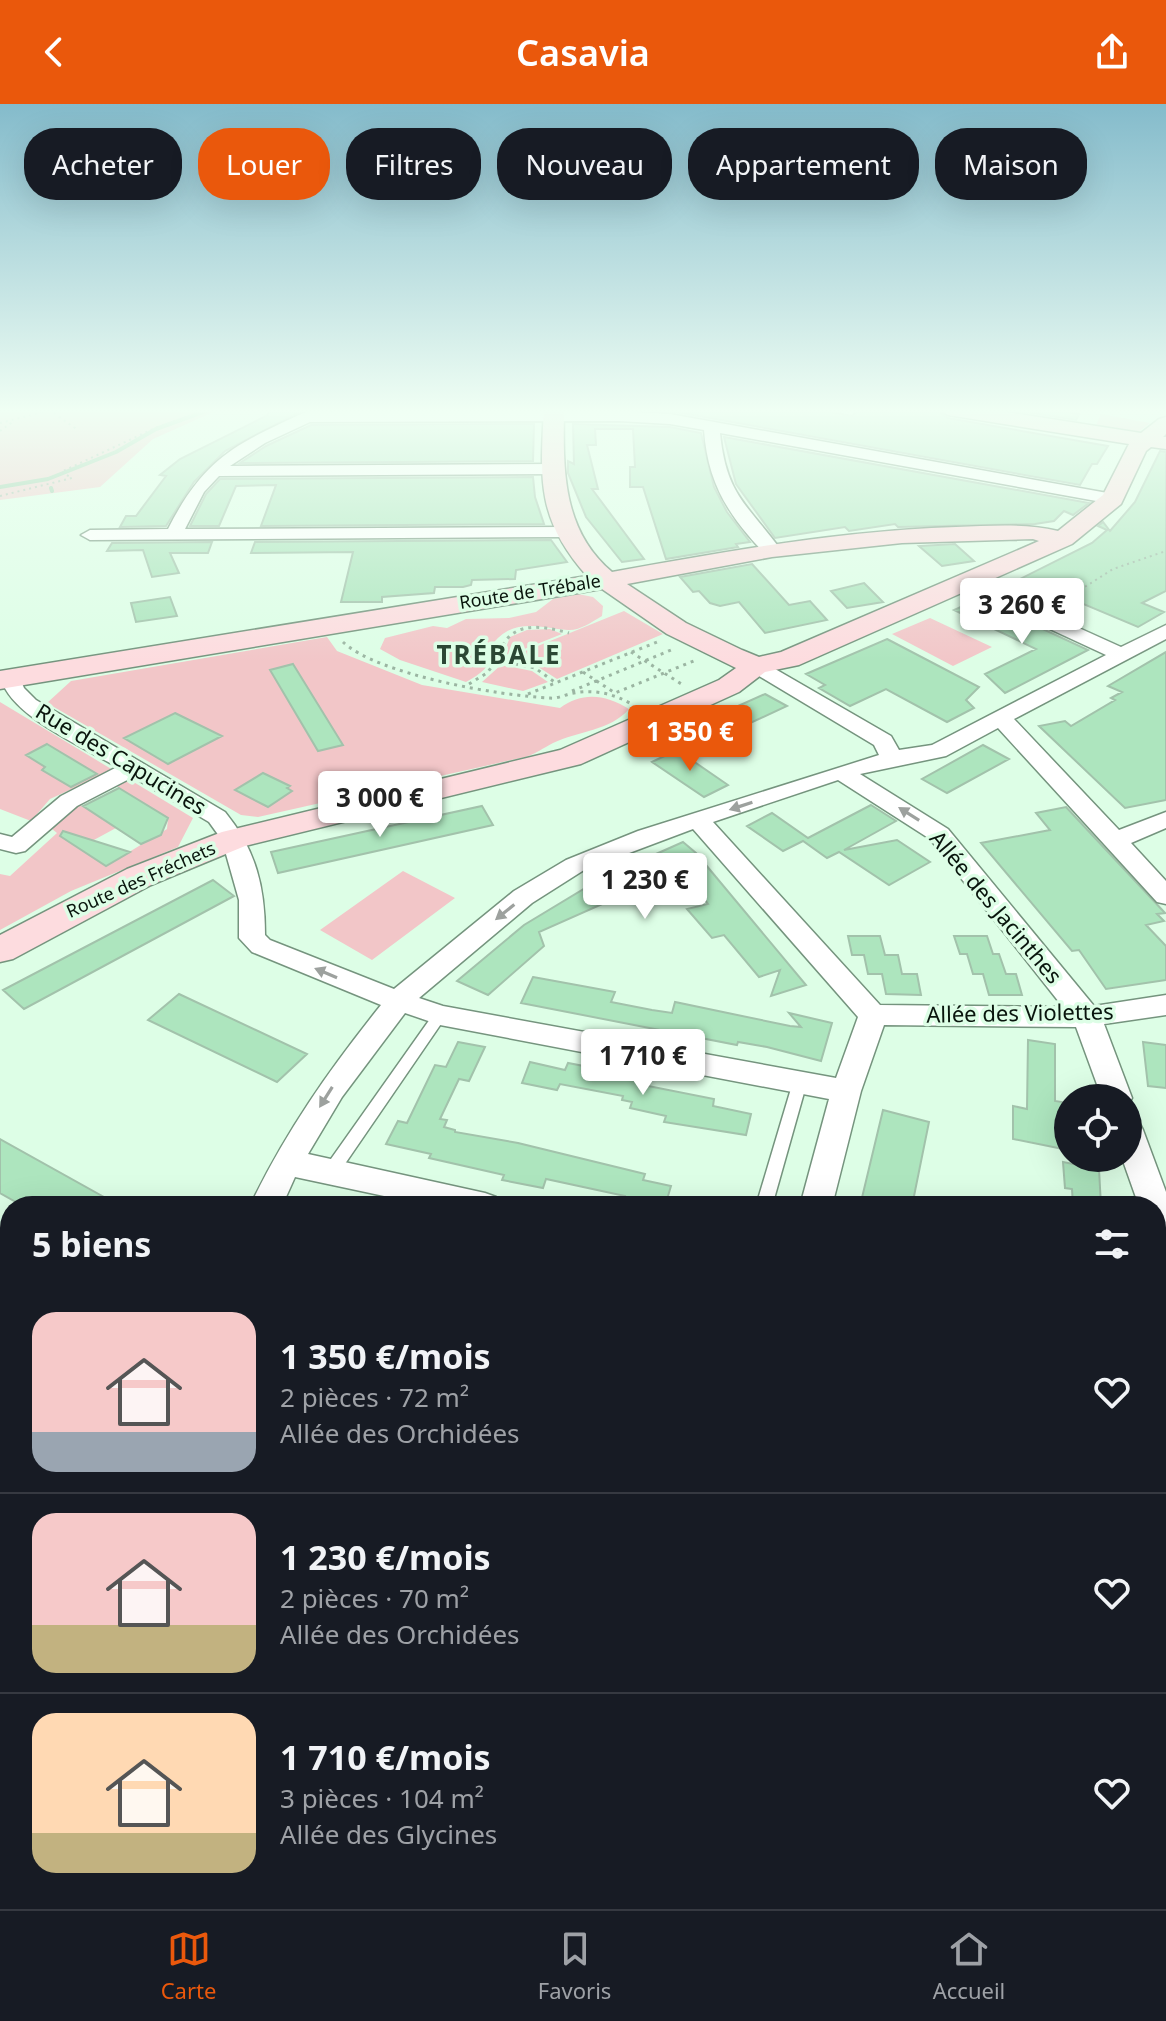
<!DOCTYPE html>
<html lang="fr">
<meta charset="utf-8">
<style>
:root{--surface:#171b24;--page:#20242c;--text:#f1f3f6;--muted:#9ea1a6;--line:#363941;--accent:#ea580c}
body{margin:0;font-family:"Noto Sans",sans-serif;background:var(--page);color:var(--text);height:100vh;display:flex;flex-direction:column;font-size:30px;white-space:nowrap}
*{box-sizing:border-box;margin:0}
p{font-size:26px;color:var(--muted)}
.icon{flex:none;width:44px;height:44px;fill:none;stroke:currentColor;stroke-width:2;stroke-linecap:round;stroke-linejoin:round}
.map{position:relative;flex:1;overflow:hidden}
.panel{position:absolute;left:0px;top:1092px;width:1166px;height:714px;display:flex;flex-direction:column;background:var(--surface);border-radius:32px 32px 0 0;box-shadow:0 8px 32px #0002}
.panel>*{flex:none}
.hud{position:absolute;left:24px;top:24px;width:1118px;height:72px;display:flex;gap:16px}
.tools{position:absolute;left:1054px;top:980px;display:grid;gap:16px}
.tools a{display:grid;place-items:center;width:88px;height:88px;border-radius:50%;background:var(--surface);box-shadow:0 8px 32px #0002;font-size:40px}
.price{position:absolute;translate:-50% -68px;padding:0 18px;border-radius:8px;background:#fff;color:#222;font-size:26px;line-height:52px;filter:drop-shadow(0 2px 4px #0008)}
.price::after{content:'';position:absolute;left:50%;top:48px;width:24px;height:18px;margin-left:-12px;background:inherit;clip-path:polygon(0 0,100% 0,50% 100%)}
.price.selected{background:var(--accent);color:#fff}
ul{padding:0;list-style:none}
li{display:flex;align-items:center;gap:24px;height:200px;padding:0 32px}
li+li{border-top:2px solid var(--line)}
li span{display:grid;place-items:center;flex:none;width:224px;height:160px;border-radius:24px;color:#555}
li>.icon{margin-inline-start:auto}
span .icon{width:96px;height:96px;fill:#fffc;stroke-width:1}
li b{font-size:34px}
h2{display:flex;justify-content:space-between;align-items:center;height:96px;padding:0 32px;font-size:34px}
.chip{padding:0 28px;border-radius:32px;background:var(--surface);box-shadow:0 8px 32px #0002;font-size:28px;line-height:72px}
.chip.selected{background:var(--accent);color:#fff}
header{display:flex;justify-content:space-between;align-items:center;height:104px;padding:0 32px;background:var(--accent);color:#fff;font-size:36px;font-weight:600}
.tab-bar{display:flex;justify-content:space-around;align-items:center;height:112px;border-top:2px solid var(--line);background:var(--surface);font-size:22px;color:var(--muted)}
.tab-bar a{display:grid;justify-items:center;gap:4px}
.tab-bar .selected{color:var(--accent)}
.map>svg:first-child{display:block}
.green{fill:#f2c6c8}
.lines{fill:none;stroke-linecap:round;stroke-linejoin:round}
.stream{stroke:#8fc59f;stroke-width:4}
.building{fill:#ade5be;stroke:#a2c2ab;stroke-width:2}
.lane-casing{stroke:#75947e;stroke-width:3}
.street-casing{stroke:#75947e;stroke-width:3}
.secondary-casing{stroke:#75947e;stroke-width:3}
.path-far2{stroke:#9bb5a2;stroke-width:2;stroke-dasharray:2 4;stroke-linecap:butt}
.path-far1{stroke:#9bb5a2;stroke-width:3;stroke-dasharray:3 5;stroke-linecap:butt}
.path{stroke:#9bb5a2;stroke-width:6;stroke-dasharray:6 9;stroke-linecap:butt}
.lane{fill:#fff;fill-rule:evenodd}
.street{fill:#fff;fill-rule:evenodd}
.secondary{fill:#fddcdf;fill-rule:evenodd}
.oneway{fill:#9da19e}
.labels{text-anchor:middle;stroke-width:7;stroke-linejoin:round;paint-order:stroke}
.far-street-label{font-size:18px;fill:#09150d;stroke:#ddfee6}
.street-label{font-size:22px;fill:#09150d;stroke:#ddfee6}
.far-district-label{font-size:26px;font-weight:bold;letter-spacing:2px;fill:#2b4734;stroke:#ddfee6}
</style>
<header><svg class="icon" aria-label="back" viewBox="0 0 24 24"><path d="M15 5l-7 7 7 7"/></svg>Casavia<svg class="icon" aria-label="share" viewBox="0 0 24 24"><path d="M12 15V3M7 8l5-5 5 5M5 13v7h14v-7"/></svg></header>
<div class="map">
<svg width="1166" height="1805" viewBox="0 0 1166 1805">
<rect width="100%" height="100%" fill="#ddfee6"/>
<path class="green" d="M0,305h220l-67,30 -53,48 -100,13z
M1101,310l49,9 -13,10 -42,-5z
M578,490l15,3 10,9 -1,10c-10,6 -23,15 -34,14 -31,-3 -55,-13 -77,16 2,20 -9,27 -25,36l-66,-22 -20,-11 5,-11 48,-12 14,2 19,-9 43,-1 27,-6 17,-13z
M624,507l39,23 -106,45 -39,-25z
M930,514l62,29 -39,19 -61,-32z
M550,525l12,5 -60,24 8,-21 17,-7z
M327,533l10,14 85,34 138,23c23,-17 46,-13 69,1 -19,22 -51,22 -76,34 -10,5 -17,11 -28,14l-267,60 -17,-2 -194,-112 24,-22z
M501,561l31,6 16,11 -25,9 -41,-9z
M0,598l113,68 -63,29 -19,22 -31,-12z
M127,674l66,40 -15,29 -107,44 -71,39v-56l10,2 47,-43 -11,-9 33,-20 37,24 -37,20 27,18 61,-37 1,-11 -53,-33z
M403,767l52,27 -83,62 -52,-30z"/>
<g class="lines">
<path class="stream" d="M0,383l48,-8 68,-27 40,-23 55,-20
M51,384l1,3"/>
</g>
<path class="building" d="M268,305h37l-80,42 -31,31 -28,44 -46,1 6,-11h10l30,-40 -6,-1 20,-16 88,-44z
M637,305h179l36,7 6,-7h77l13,9 160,28 -11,18h-5l-12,21 -409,-74z
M1007,305h44l28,5 -3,6z
M534,320l-1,37 -293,2 26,-17 45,-21z
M573,320l97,3 31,6 13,54 13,25 23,30 -14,2 2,3 -72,12 -23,-72h-13v-20h5l-2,-38h-38l1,16h-9l11,44h-6l52,70 -22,3 -36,-45 -18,-44v-12l6,3z
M724,333l365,66 -16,12 -9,-4 -10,10 -19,3 -137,3 -3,-3 -46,7 -4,-4 -70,11 -39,-54z
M1160,347l6,1v139l-24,12 22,9 -26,15 -71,-30 -23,12 -44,-20 92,-46 15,-13 -9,-4 5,-4 7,9 25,-29z
M533,373l2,20 9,27 -283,2 15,-41 -40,1 -17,40h-29l16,-32 14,-15z
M551,436l16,22 -51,8 -1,9 -43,1 -1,5 -8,2h-28l-1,6 -52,4v5h-41l12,-50 -102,1 4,-11z
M212,438l-4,11h-38l9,20 -27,4 -9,-27 -36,1 5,-8z
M955,440l19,17 -32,5 -23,-20z
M752,460l37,41 21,-4 17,19 -62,13 -26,-31 -19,4 -10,-3 -11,-12 -6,1 -13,-15z
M864,479l19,19 -36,6 -16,-17z
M170,493l7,19 -41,6 -5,-19z
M978,495l110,51 -83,43 -20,-19 51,-25 -82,-39z
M887,535l92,48 -13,13 8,8 -27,14 -61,-33 -36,17 -31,-18 6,-3 -19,-11z
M1166,548v148l-41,8 -86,-82 26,-5 6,5 44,-26 -4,-2 11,-6 -14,-6z
M293,560l50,81 -25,6 -48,-81z
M765,590l22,12 -104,48 -21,-14z
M175,609l47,23 -54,28 -44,-26z
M47,640l50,30 -26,13 -29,-17 3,-3 -19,-12z
M983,641l26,14 -62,34 -25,-14z
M677,646l51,35 -24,12 -52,-35z
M263,669l27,13 -3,2 5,3 -24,16 -33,-17z
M119,684l49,30 -7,17 -20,9 -58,-38z
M871,701l25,16 -52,29 53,-10 33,22 -41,23 -50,-33 -12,6 -24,-17 -20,10 -36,-25 25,-13 36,25z
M482,702l11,19 -215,48 -7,-21z
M1066,703l99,106 -8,1 7,7 -18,4 20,21v34l-60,9 -27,-39 -7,1 -91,-108 69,-13 -14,-17z
M63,727l67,21 -24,14 -46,-30z
M683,738l13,11 110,132 -35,11 9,-26 -21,7 -35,-42 -12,3 -25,-29 21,-5 -27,-35 -142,63 5,14 -56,49 -31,-14 67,-56 78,-47z
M213,776l21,16 -210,113 -21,-19z
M848,832h32l5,19h13l4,19h15l4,21 -35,-1 -4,-20h-14l-4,-19h-12z
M954,832h33l6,18h6l7,20h10l6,21h-33l-6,-21h-10l-6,-20h-7z
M533,873l82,15 -4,10 41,8 20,3 3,-11 115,24 11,1 -12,-14 43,10 -11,38 -54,-14 -29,-5 -1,3 -216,-42z
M179,890l128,60 -30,28 -129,-62z
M1028,936l27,4v57l13,2v47l-55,-11v-33l14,3z
M458,938l27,5 -16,34 -10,-2 -19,40 7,1 -3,7 11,3v2l63,11 127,31 -2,6 28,6 -6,20 -41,-5 1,-5 -79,-17 -3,9 -41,-8 2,-5 -75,-17 2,-4 -45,-10 12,-23 9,2 28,-58 11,2z
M1143,938l23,3v43l-18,-2z
M530,958l35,8 3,-7 36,7 36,8 -2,6 76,15 -1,7 38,8 -5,21 -82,-13 2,-6 -36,-8 2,-6 -10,-2 1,-4 -63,-12 -3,6 -35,-7z
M883,1006l46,12 -17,84h-52z
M0,1035l120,67h-97l-23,-13z
M1063,1058l36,7 2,37h-28l-1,-17 -7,-1z"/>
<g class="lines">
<defs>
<path id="lane" d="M440,906l5,2 2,3 -2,3 -107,156 -6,2 -6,-2 -2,-4 2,-4 109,-154z
M800,973l5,1 2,4 -35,124h-16l37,-124 2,-4z"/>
<path id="street" d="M312,305h17l-1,3 291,-1 51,3 443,80 9,5 -9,5 -393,-71c6,62 27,71 61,117l-9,5c-10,-2 -17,-12 -24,-20 -28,-33 -41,-63 -44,-105l-34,-6 -51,-3 -309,1 -45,21 -35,23 325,-2 8,5 -8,5 -336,2 -15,16 -19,37 381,-2 9,5 -9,5 -476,3 -9,-5 9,-5 78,-1c38,-75 71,-86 144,-120z
M966,473l155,70 45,-22v14l-152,80 105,111 47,-18v16l-35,15 35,38v23l-9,-2 -159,-174 -52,28 -86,18 88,55 146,177 72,-11v20l-62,9 28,74 -4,7v-7h-26l-26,-71 -192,-2 -23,66 -29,115h-32l29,-107 -389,-74 -35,-12 -63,84 -34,57 177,39 11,4 5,9h-70l-136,-29 -13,29h-32c36,-75 79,-136 131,-201l-129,-53 -13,-14v-38l-17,-60 -13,-18 -76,-45 -56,29 -52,45 -9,2 -16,-4v-15l12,3 49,-41 56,-29c-33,-20 -107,-51 -116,-89l10,-6 7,2 6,14 12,12 189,112c31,38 40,75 40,123l5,5 124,49 120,-98 52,-31 72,-29 241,-76 -5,-10 -125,-75 -3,-4 3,-4h14l128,74 8,14 33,-5 174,-90 -147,-68 -2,-4zM838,676l92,59 133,168 -183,-2 -167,-183zM693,725l165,188 -22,61 -393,-72 -24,-8 113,-95 52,-33z
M1128,1014l11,4 4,8 23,62v60l-10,-4v-42h-17l-17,-48h6z
M0,1216l10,3v33l-10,-3z
M1166,1219v123l-10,4v-124z
M1156,1415l10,4v75l-10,-4z
M0,1609l10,1v44l-10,-1z
M10,1758v38h17l-4,9h-23v-43z
M441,1796h66l4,9h-66z"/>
<path id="secondary" d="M544,305h20c-1,61 -2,121 48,163 115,-21 227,-41 344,-45 35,-1 68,-4 102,4l45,-36 26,-51 -181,-29 -10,-6h49l154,24 18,-14 7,-2v17l-3,3h3v12l-15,-2 -5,4 -25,53 -49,40 -273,121 -34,7 -26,20 -158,72 -336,82 -94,39 -138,74 -13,3v-27l127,-66 95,-37 338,-82 159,-70 17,-12 -69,-34 -65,-45 -602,100v-18l587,-95c-50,-56 -47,-96 -43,-167zM1033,435l6,2 -258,111 -22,5 -17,-7 -56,-27 -59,-39 145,-27 130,-14z"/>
</defs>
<use href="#lane" class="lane-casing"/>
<use href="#street" class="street-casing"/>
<use href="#secondary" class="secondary-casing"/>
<path class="path-far2" d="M49,306l29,20
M0,319l55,-14
M0,327l14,-10
M0,392l72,-18 -11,-6 94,-44 53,-19
M1080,486l33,-21 53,-18"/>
<path class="path-far1" d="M1058,500l25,-16
M343,538c35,33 158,54 207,56 8,1 16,-4 24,-5 21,-4 41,1 59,12
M631,548l52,33
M497,556c10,-39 39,-36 72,-27
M583,568l32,21 81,-33
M469,580l18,-11 10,-13 38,8 21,15
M572,587l99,-41
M528,590l129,-52"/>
<path class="path" d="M378,1805l3,-9"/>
<use href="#lane" class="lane"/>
<use href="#street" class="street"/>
<use href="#secondary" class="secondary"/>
</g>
<defs><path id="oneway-solid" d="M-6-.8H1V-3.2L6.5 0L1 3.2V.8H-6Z" transform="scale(2)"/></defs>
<g class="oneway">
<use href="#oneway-solid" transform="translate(741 702) rotate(162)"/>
<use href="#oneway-solid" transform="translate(909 710) rotate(-148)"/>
<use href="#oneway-solid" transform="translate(505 808) rotate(141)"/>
<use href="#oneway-solid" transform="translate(326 869) rotate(-157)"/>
<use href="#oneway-solid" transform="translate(326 993) rotate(122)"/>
</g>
<linearGradient id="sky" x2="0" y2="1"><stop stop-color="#84bbcb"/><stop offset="0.55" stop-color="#f0fff4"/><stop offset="1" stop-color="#f0fff4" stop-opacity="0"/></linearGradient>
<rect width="1166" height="558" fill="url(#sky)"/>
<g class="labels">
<g class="far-street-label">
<text transform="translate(530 488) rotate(-9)" y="6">Route de Trébale</text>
<text transform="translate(141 776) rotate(-24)" y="6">Route des Fréchets</text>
</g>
<g class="street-label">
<text transform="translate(121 655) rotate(31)" y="8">Rue des Capucines</text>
<text transform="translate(996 803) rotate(50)" y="8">Allée des Jacinthes</text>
<text transform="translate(1020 909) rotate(-1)" y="8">Allée des Violettes</text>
</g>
<g class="far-district-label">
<text x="499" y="560">TRÉBALE</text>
</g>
</g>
</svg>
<div class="tools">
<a><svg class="icon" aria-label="locate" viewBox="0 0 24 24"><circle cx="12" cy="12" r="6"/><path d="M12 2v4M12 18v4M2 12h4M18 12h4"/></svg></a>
</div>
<b class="price" style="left:1022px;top:542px">3 260 €</b>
<b class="price selected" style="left:690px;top:669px">1 350 €</b>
<b class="price" style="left:380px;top:735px">3 000 €</b>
<b class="price" style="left:645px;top:817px">1 230 €</b>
<b class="price" style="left:643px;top:993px">1 710 €</b>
<div class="hud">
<a class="chip">Acheter</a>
<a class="chip selected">Louer</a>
<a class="chip">Filtres</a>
<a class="chip">Nouveau</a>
<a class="chip">Appartement</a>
<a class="chip">Maison</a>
</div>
<section class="panel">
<h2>5 biens<svg class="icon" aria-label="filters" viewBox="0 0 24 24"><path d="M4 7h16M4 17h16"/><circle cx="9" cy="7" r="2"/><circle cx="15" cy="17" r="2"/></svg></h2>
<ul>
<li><span style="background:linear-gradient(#f6c9c9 75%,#9aa5b1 0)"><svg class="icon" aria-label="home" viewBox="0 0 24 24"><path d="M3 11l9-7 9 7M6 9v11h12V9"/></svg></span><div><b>1 350 €/mois</b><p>2 pièces · 72 m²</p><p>Allée des Orchidées</p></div><svg class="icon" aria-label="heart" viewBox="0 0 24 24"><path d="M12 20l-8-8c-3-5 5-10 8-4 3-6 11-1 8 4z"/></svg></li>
<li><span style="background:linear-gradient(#f6c9c9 70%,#c2b280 0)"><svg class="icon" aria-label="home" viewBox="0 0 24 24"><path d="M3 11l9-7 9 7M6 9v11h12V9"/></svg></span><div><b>1 230 €/mois</b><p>2 pièces · 70 m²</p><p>Allée des Orchidées</p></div><svg class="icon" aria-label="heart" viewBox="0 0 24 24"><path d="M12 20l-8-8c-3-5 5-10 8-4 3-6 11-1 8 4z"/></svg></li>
<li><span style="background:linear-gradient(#ffd9b3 75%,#c2b280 0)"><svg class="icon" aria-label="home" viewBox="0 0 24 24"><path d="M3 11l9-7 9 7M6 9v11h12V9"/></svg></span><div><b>1 710 €/mois</b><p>3 pièces · 104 m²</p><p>Allée des Glycines</p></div><svg class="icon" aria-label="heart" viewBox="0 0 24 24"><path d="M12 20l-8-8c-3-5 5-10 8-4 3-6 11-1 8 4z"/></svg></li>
</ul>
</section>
</div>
<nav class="tab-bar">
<a class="selected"><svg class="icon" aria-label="map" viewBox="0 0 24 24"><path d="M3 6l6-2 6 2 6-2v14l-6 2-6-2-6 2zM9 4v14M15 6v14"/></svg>Carte</a>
<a><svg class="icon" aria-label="saved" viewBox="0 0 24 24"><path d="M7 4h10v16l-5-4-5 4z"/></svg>Favoris</a>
<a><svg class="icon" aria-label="home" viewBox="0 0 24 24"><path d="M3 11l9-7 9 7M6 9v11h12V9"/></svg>Accueil</a>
</nav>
